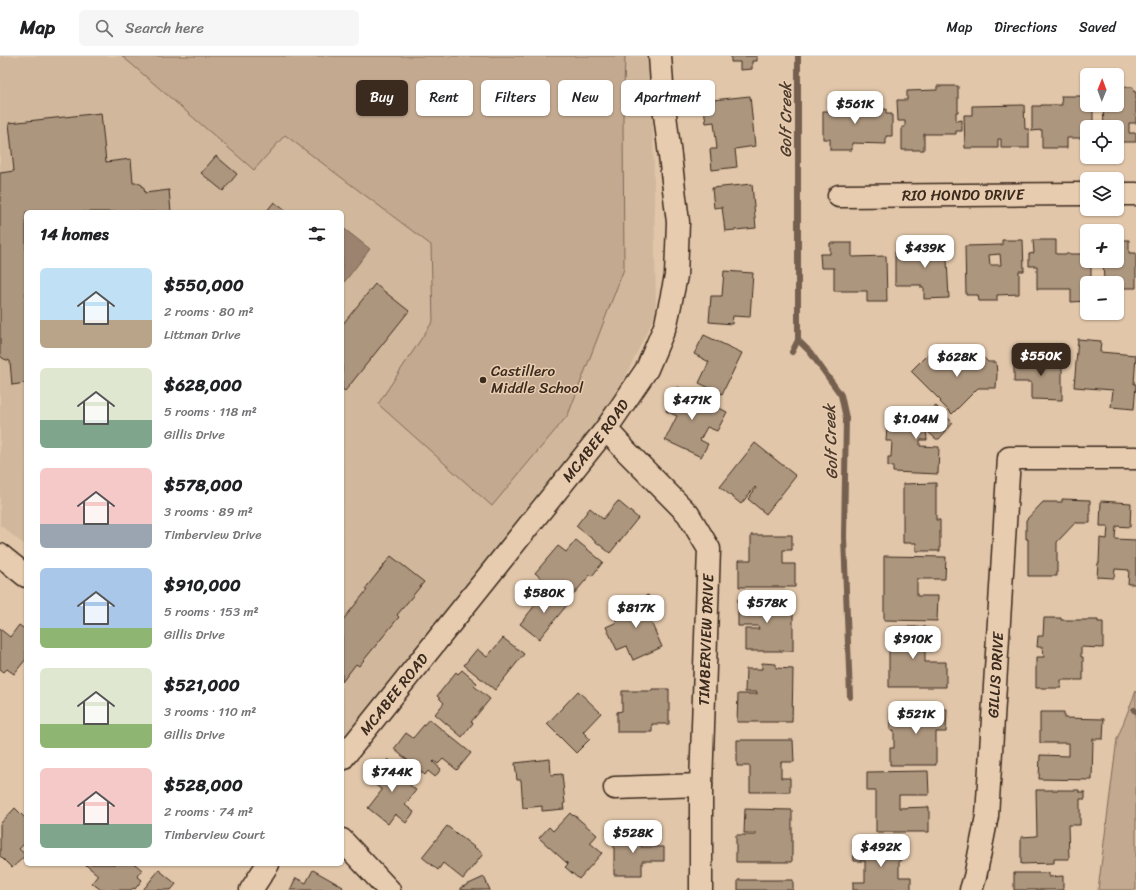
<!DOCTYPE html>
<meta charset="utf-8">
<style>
:root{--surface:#fff;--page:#f6f6f6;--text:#202124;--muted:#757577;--line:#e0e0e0;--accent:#3b2a1e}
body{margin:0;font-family:Sriracha,sans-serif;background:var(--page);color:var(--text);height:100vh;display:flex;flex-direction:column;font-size:15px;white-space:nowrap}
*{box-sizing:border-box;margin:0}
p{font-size:13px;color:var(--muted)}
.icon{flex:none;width:22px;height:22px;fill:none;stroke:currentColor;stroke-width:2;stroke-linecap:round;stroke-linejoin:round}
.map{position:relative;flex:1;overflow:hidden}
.sheet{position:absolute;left:24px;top:154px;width:320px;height:656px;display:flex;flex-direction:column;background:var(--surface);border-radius:6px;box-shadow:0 1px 3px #0004}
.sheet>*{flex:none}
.guide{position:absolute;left:356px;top:24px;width:380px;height:36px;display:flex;gap:8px}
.needle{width:26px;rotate:1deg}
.buttons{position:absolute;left:1080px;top:12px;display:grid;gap:8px}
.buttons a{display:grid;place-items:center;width:44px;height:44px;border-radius:6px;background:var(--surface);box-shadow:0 1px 3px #0004;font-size:20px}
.price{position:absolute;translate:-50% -34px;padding:0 9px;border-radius:8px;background:#fff;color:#222;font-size:13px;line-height:26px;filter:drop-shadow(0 1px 2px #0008)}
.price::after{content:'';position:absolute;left:50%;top:24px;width:12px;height:9px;margin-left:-6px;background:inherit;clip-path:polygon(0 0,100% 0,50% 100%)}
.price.selected{background:var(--accent);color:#fff}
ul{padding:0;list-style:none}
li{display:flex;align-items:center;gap:12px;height:100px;padding:0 16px}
li span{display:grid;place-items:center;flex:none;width:112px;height:80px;border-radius:6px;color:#555}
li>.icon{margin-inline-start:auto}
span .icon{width:48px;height:48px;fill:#fffc;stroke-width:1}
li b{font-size:17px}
h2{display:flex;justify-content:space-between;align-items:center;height:48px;padding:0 16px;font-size:17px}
.pill{padding:0 14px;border-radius:6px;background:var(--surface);box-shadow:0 1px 3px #0004;font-size:14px;line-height:36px}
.pill.selected{background:var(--accent);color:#fff}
header{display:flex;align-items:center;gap:24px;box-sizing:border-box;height:56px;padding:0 20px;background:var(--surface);border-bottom:1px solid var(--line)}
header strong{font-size:19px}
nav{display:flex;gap:22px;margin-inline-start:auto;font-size:14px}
.search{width:280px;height:36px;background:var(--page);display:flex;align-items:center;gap:10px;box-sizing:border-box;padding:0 14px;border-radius:6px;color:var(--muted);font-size:15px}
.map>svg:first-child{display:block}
.built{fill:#d1b89c}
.green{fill:#c3a990;stroke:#7f6a57}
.water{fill:#9b836f;stroke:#755f4f}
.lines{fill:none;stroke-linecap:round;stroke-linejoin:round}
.stream{stroke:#755f4f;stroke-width:6}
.building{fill:#ad967e;stroke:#3b2a1e;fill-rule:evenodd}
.minor-casing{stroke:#3b2a1e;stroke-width:25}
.minor{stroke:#e8ccaf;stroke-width:22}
.poi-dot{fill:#3b2a1e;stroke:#e8ccaf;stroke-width:1.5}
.labels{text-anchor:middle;stroke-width:3;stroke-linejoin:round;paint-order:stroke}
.street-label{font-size:15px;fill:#3b2a1e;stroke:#e8ccaf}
.poi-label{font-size:15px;fill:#3b2a1e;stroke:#e8ccaf;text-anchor:start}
.water-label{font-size:16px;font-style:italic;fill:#4e3c2e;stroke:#e8ccaf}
</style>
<header>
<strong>Map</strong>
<div class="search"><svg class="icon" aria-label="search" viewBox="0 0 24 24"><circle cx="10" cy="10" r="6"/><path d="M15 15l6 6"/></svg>Search here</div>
<nav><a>Map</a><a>Directions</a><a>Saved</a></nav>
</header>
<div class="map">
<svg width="1136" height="834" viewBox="0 0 1136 834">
<rect width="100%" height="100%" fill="#e1c6a9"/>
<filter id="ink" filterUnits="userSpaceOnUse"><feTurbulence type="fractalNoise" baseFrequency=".025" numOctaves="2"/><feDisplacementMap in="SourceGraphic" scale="8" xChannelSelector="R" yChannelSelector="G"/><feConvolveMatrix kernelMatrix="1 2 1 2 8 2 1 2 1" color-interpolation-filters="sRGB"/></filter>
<g filter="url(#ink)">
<path class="built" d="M0,0h652l4,257 -64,134 -250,300v-535h-316v334l-26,-21z"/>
<path class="green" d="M122,0h503l-2,63 1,150 -56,146 -76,91 -114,-102 55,-83 -2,-76 -146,-110 -31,35z
M1136,635v199h-38l19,-151z"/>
<path class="water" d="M342,171l28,22 -28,36z"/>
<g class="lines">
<path class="stream" d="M798,0v284l12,12 31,43 5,23 -2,119 6,160
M792,296l6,-12
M1134,654l2,1"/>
</g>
<path class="building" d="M731,0h26v5h-5v8l-12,1v-8h-9z
M937,30h21v26h-2v9l6,-1v11h-6v3h-32v16h-22v-23h3v-6h-7l-1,-21h10v-9l30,-1z
M1117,31h16l1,5h2v31h-7v10h7v9h-19v-15h-13l-1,-22h14z
M750,40l5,50 -20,3 2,18 -25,3 -2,-21h7l-3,-27 -8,1 -3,-22z
M1061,40h22v8h4v1h6v22h-6v11h-20v10h-25v-18l-10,1v-25h9v-1h21z
M831,42h20v11h35v5h6v22h-6v8l-34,-1v7h-22v-11h-7v-28h7z
M1024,49l1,24h4v19h-28v-9h-3v9h-33l-1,-33h8v-9z
M101,57l5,49 25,-3 2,24h5l4,2 2,4 1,4 24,-3 2,22h-145v171l-14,2 -2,-24 -6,-2 -4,-3v-183l14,-2 -5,-48z
M216,100l21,18 -14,17 -22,-18z
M752,128l4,44 -31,3 -3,-24 -8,1 -2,-20z
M274,146l13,10h-21z
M1002,184h21l1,31h-5v23l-22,1v6h-18l-1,-6h-12l-1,-49 37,-1zM1000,198l1,11h-11l-1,-10z
M1033,184h23v14h31v7h4v22h-4v18l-16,1v-13h-34v-23h-8v-12l5,-1z
M1117,184h12v13h7v35h-19v-5h-13l-1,-22h14z
M922,185h24l3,57 -25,1v-11h-3v-3h-26v-33h27z
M830,187h22v14l34,-1 1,46h-20v-11h-33v-23h-13l-1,-14h10z
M724,215l29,2 -3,44 -17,-1 -1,8 -23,-2 2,-26h11z
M375,228l34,27 -64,80 -3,-2v-64z
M704,279l38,18 -20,41 -23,-11 10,-21 -15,-8z
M1078,283l23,2 -1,11 36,3 -2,29h2v1l-2,24 -23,-2 2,-17 -39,-3z
M971,291l5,5 1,-1 11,11h8l1,12 -1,14h-18l-26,26 -12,-12 1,-1 -30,-30 18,-18 18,18z
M1014,303l48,1v40l-31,-1v-17h-17z
M678,331l49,25 -10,19 -10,-4 -7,13 8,4 -7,13 -36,-17 12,-24 -11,-5z
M936,350l17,17 -14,16h-3l-10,-9 1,10h-7v6l19,1 -1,27 -45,-2v-6h-5v-9h3l1,-16h-6l1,-15 4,1v-17l37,2z
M755,387l41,33 -30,38 -18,-15 8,-11 -1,-1 -14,17 -21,-17z
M936,427v37h4v31h-24v-8h-13v-59z
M1062,443l28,1v23h-15l-18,19v34h-29v-37h-2v-19l17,-18h19z
M618,445l20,17 -28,35 -34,-27 14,-18 13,11z
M1101,445l30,2 -1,24 -14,-1 -1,13 21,1v44h-8l1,-14 -14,-1 -1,9 -17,-1 1,-14h1l1,-25 7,1 1,-13h-8z
M751,479h41v15h-9v14h12v23h-56v-27h12z
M576,484l27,22 -11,14 -2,-1 -17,20 -16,-12 -4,5 -18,-15 23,-27 8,6z
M391,500l33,26 -27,33 2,2 -40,49 -3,-2 -14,18v-61l25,-31 -2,-1z
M884,500l62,1 -1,22h-28v17h21l-1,25 -53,-1z
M548,533l19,16 -28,34 -19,-15z
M648,539l11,24 -8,3 11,25 -29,13 -6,-14 -10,4 -11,-23 11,-5 -2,-3 14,-6 -3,-8z
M738,543h55v52h-48v-22h14l-1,-3h-20z
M1044,562h17v2h37v2h5v26l-22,-1v10h2v23h-22v8h-25v-31h8l-1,-10h-6l1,-11h5z
M19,569l7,5v29l-12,15 -7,-5 -3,3 -4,-3v-40l10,8z
M889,571h36v35h21v25h-57z
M503,582l21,16 -29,36 -31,-25 13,-16 10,8z
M762,607l14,1v4l17,1 -1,53h-55l1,-28h19v-2h-12l1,-23h16z
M462,614l15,13 -3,3 16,13 -19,23 2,1 -11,14 -27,-23 9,-11 -7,-7 19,-24 2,2z
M652,633h17v35h-17v8h-35v-20l5,-1v-20h30z
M578,635l23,22 -18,19 7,7 -14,14 -29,-29z
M890,653h57l-1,23h-10v33h-46v-17h4v-18h-4z
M1040,656h24v6l40,1 -1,20h-10l-1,41 -53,-1 1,-24 29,1v-13h-29z
M429,663l42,34 -14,17 -14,-11 -5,5 -4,-3 -1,1 8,7 -6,8 -7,-6 -3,4 -31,-26 12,-16 7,5z
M737,684h56l1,22h-13v16h9v14h-40v-26h-13z
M388,703l18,14 -5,5 15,12 -11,15 9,7 -8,11 -11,-9 -7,10 -20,-16 14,-18 -13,-10 14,-17 1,1z
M550,703l1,16 11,-1 3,29 -2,1 1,5 -22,2v-5l-19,2 -2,-28h-4l-2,-17z
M928,715l1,24h-30v13l30,-1v25h-53v-41h-9v-19z
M1036,734h43v2h6v7h-5v26h-12l1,34h-15v4l-33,1v-27l16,-1z
M15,752l11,11v23l-7,7 7,6 -14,13 -12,-12v-32z
M745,753l47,1v52h-56v-27h20v-2h-12z
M570,757l3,3 1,-1 23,20 -7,8 12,10 -23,26 -14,-12 3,-3 -29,-26 10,-11 4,4z
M447,770l36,28 -20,25 -20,-16 -5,7 -16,-13z
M614,776h27v15h23v14h-22v14h-28z
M853,788h48v17h-2v16h12v13h-58v-8h12v-21h-11z
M86,808h49l7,6 -5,6 5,4 -7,9 -2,-1 -2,2h-30l-9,-7 6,-8 -12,-10z
M159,814l17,14 -5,6h-28z
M313,814l30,17 -2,3h-51l6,-12 10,5z
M1014,817h35v4l14,-1v14h-49z
M484,821l6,13h-29l-1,-2z
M738,824h55v10h-55z"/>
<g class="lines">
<defs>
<g id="minor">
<path d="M1117,138h19"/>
<path id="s1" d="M839,140l248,-2"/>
<path d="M606,373l20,22 62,63 21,35 -8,236v105"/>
<path d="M0,499l26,21"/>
<path id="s2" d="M342,703l264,-330 41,-60 19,-45 10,-48 2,-54 -15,-124 -3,-42"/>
<path d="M615,732l86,-3"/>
<path d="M342,784l47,50"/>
<path d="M251,834l17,-26"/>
<path id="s3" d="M971,834l4,-13 12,-61 22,-358h127"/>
</g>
</defs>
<use href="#minor" class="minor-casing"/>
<use href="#minor" class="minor"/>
</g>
</g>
<circle class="poi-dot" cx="483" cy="324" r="4"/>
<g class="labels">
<g class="street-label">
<text dy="5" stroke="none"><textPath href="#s1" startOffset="124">RIO HONDO DRIVE</textPath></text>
<text dy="5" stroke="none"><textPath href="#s2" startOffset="407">MCABEE ROAD</textPath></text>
<text transform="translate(706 584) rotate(-88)" y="5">TIMBERVIEW DRIVE</text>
<text dy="5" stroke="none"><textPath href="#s3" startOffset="217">GILLIS DRIVE</textPath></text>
<text dy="5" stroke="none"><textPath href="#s2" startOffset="83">MCABEE ROAD</textPath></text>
</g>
<g class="poi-label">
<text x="491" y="320">Castillero<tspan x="491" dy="17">Middle School</tspan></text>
</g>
<g class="water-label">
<text transform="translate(785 64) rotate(-90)" y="6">Golf Creek</text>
<text transform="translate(830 386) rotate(-92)" y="6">Golf Creek</text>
</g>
</g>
</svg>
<div class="buttons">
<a><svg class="needle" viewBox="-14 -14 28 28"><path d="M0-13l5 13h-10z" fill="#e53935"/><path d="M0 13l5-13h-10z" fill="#757577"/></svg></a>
<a><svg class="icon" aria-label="locate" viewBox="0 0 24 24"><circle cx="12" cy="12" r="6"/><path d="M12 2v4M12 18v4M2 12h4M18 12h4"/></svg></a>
<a><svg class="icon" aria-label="layers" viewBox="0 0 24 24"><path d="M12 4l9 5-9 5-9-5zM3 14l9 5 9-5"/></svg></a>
<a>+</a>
<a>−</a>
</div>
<b class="price" style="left:855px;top:69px">$561K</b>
<b class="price" style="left:925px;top:213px">$439K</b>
<b class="price selected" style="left:1041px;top:321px">$550K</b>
<b class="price" style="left:957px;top:322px">$628K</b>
<b class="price" style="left:692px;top:365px">$471K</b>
<b class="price" style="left:916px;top:384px">$1.04M</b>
<b class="price" style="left:544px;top:558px">$580K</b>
<b class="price" style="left:767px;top:568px">$578K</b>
<b class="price" style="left:636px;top:573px">$817K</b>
<b class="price" style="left:913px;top:604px">$910K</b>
<b class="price" style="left:916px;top:679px">$521K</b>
<b class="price" style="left:392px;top:737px">$744K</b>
<b class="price" style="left:633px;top:798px">$528K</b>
<b class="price" style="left:881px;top:812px">$492K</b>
<div class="guide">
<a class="pill selected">Buy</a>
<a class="pill">Rent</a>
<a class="pill">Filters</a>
<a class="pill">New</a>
<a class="pill">Apartment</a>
</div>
<section class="sheet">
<h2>14 homes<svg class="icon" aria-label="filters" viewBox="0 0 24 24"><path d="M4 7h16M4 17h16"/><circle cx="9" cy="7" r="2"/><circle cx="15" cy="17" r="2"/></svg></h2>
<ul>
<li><span style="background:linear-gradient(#bfe0f5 65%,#b9a48a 0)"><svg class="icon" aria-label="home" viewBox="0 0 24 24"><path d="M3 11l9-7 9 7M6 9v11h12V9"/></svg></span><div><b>$550,000</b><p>2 rooms · 80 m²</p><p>Littman Drive</p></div></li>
<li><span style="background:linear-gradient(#dfe7d0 65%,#7fa58c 0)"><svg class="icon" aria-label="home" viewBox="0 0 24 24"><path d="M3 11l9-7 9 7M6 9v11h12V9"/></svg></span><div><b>$628,000</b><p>5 rooms · 118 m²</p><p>Gillis Drive</p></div></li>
<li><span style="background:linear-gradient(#f6c9c9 70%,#9aa5b1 0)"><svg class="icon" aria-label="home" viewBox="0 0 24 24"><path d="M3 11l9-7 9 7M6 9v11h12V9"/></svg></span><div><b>$578,000</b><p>3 rooms · 89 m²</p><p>Timberview Drive</p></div></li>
<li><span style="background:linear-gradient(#a9c7e8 75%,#8fb573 0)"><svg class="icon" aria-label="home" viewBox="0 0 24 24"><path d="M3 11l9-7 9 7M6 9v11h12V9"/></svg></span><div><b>$910,000</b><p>5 rooms · 153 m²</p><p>Gillis Drive</p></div></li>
<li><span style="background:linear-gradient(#dfe7d0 70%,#8fb573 0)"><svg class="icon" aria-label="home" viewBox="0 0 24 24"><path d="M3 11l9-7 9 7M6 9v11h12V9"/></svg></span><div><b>$521,000</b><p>3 rooms · 110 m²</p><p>Gillis Drive</p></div></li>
<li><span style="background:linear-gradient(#f6c9c9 70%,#7fa58c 0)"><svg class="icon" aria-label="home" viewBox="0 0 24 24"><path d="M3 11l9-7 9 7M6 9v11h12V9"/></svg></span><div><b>$528,000</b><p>2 rooms · 74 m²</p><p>Timberview Court</p></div></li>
</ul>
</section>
</div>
